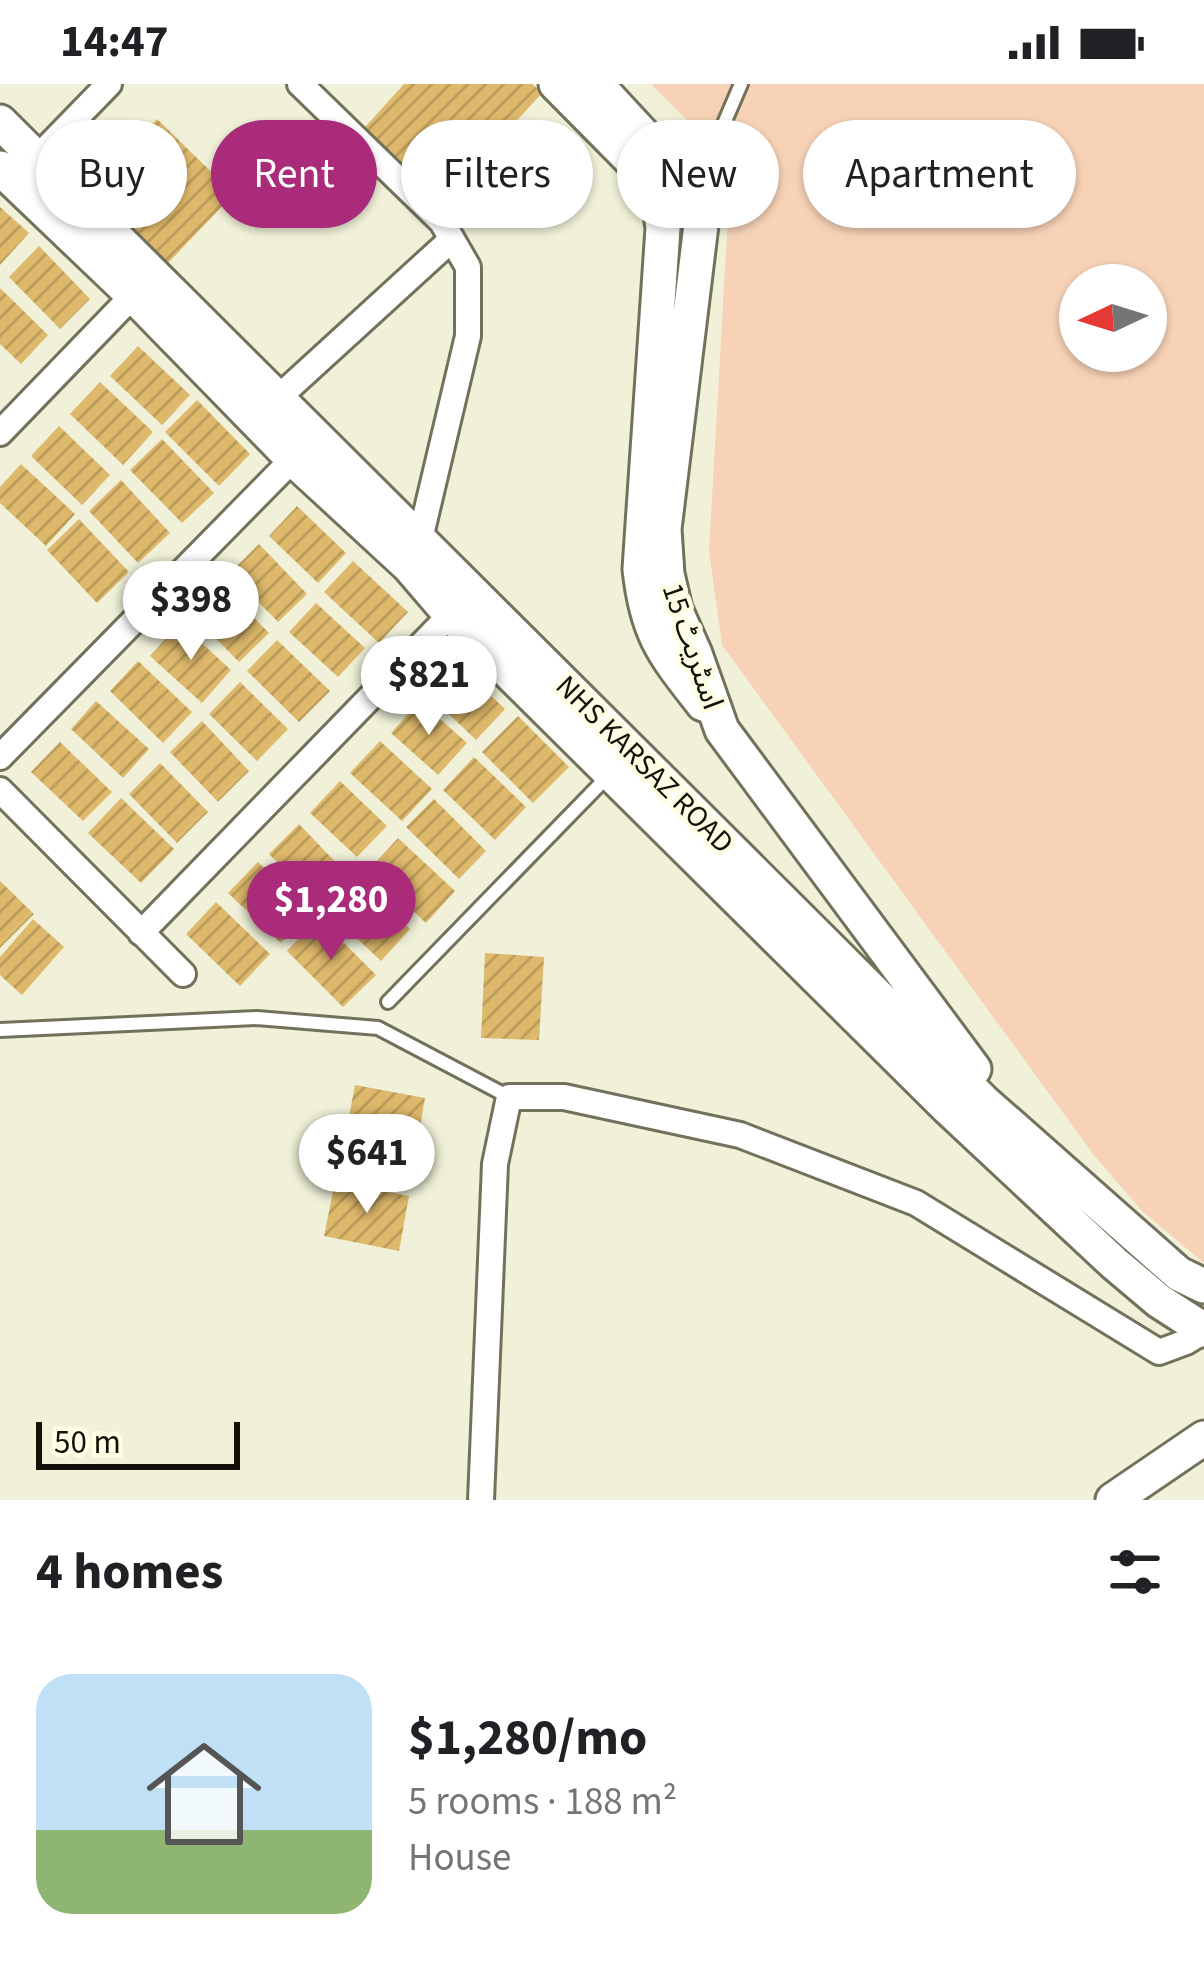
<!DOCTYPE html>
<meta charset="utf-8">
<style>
:root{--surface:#fff;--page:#f2f2f2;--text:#202124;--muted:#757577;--accent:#a92b7a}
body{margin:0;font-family:"Source Sans 3","Noto Sans Arabic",sans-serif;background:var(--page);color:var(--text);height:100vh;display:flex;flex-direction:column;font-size:45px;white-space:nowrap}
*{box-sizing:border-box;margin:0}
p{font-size:39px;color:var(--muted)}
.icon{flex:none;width:66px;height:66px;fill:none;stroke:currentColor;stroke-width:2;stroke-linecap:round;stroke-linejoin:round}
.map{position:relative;height:1416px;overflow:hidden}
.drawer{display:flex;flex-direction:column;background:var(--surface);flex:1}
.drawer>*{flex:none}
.guide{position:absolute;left:36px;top:36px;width:1134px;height:108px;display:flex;gap:24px}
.needle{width:78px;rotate:266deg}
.fabs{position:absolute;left:1059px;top:180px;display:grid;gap:24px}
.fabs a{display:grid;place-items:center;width:108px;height:108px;border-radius:50%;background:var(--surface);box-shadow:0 3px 9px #0004;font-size:60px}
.scale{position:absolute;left:36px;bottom:30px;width:204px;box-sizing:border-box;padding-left:12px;border:6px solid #12120a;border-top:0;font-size:33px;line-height:42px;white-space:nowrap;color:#12120a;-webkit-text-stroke:9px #fefee5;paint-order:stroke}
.price{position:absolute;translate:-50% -102px;padding:0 27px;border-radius:42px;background:#fff;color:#222;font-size:39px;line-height:78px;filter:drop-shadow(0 3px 6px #0008)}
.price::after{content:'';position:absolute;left:50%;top:72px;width:36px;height:27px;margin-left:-18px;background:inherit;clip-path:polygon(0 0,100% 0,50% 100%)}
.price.selected{background:var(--accent);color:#fff}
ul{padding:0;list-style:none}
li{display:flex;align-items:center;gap:36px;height:300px;padding:0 36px}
li span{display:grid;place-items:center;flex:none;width:336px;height:240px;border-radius:36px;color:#555}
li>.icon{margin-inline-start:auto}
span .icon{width:144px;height:144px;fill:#fffc;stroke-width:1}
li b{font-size:51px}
h2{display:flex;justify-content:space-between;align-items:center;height:144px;padding:0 36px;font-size:51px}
.chip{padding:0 42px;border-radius:54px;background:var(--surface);box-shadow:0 3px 9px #0004;font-size:42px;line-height:108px}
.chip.selected{background:var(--accent);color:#fff}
.status{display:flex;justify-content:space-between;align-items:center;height:84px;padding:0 60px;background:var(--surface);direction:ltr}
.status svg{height:33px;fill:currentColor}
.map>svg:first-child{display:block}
.green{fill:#f7d2b6;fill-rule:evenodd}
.building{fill:url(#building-hatch)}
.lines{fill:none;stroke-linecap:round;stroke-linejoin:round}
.lane-casing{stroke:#72725c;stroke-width:18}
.street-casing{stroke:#72725c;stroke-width:30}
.secondary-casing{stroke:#72725c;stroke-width:39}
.lane{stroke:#fff;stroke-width:12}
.street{stroke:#fff;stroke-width:24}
.secondary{stroke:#fff;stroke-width:33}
.labels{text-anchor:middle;stroke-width:9;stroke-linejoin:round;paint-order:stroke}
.street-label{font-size:30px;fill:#12120a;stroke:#fefee5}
</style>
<div class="status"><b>14:47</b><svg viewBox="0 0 49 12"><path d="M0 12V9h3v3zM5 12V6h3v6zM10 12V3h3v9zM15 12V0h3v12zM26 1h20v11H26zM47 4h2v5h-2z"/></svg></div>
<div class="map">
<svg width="1204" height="1416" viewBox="0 0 1204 1416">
<defs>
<pattern id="building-hatch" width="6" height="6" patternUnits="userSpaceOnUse" patternTransform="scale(3)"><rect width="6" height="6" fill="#deb86b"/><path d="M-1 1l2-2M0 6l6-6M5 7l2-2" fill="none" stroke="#bd9d5b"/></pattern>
</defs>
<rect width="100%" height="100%" fill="#f0f1d8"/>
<path class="green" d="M651,0h553v1179l-62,-52 -49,-57 -371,-509 -13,-94 22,-387zM1080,201h66v66h-66z"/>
<path class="building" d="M404,0h128l10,9 -106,116 -79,-73z
M157,35l77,75 -67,70 -77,-74z
M0,123l29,26 -29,32z
M39,162l51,53 -30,30 -51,-52z
M0,204l48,47 -27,29 -21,-20z
M138,262l52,49 -28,30 -52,-49z
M100,298l53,50 -30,33 -53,-51z
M197,316l53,54 -31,32 -54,-54z
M59,342l51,49 -28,30 -51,-49z
M162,355l52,54 -32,30 -52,-53z
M21,380l54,50 -29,32 -46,-43v-16z
M121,396l49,53 -32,30 -49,-52z
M297,422l49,47 -28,30 -49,-47z
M79,435l50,53 -32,31 -50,-53z
M259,460l48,50 -29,28 -48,-49z
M353,477l55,51 -29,31 -55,-51z
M220,499l49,50 -30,29 -48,-49z
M316,519l49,45 -27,29 -49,-45z
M180,539l51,47 -29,33 -52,-47z
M277,556l53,51 -31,31 -52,-51z
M138,577l54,51 -29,31 -53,-52z
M455,578l50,47 -29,31 -49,-47z
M240,598l48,47 -31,32 -48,-47z
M96,617l53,48 -26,29 -52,-49z
M420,617l47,42 -29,32 -47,-42z
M518,632l51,51 -36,36 -51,-51z
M202,637l47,50 -31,31 -48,-50z
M380,657l52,48 -30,32 -52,-48z
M60,658l52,50 -29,29 -52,-49z
M474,673l52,50 -31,33 -52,-50z
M160,679l48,49 -31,31 -48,-49z
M340,697l47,45 -30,31 -47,-44z
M121,714l53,51 -33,34 -53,-50z
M434,715l52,52 -27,28 -53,-52z
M299,740l48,50 -29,29 -49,-49z
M398,754l57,53 -29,32 -57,-53z
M258,778l52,50 -29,31 -53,-50z
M357,794l53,51 -29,32 -54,-51z
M0,797l34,33 -34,34z
M216,818l54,52 -30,32 -54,-52z
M319,834l57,57 -33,32 -56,-56z
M33,835l31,28 -42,48 -22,-20v-18z
M485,869l59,4 -5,83 -58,-2z
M355,1001l70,13 -10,58 -71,-13z
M335,1098l74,14 -10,55 -75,-15z"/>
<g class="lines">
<defs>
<path id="lane" d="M662,126l33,-19 46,-107
M388,918l221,-227
M0,946l257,-12 121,10 131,69"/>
<path id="street" d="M300,0l142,138 26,45v69l-48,203
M37,74l72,-74
M279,313l173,-158
M0,349l144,-149
M0,673l293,-298
M0,706l183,184
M141,849l321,-330
M481,1416l14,-336 14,-67h55l176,38 176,68 243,149 27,-10 18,-11"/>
<path id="secondary" d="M556,0l96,97 6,11 5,36 -23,341c7,66 24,85 63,135
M596,0l99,107 6,34 -37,304 3,45 8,35 20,45 27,76 252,339
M0,38l983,979 196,173 25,12
M0,84l133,127 160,164 116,107 42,49 496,492 167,156 45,38 45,29
M1113,1416l91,-62"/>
</defs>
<use href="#lane" class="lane-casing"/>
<use href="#street" class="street-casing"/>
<use href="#secondary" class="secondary-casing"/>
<use href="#lane" class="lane"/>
<use href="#street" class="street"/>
<use href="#secondary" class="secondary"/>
</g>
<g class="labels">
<g class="street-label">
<text transform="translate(693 562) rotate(71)" y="10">اسٹریٹ 15</text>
<text transform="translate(645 680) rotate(45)" y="10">NHS KARSAZ ROAD</text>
</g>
</g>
</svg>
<div class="fabs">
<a><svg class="needle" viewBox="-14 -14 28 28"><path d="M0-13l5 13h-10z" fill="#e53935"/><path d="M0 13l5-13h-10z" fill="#757577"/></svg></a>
</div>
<div class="scale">50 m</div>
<b class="price" style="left:191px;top:579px">$398</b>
<b class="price" style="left:429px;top:654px">$821</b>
<b class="price selected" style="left:331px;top:879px">$1,280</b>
<b class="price" style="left:367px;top:1132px">$641</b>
<div class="guide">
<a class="chip">Buy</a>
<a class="chip selected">Rent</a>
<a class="chip">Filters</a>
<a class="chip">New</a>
<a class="chip">Apartment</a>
</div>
</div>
<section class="drawer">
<h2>4 homes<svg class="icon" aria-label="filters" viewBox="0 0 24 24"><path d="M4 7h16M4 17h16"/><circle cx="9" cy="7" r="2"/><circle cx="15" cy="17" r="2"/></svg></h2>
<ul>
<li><span style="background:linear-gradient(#bfe0f5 65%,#8fb573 0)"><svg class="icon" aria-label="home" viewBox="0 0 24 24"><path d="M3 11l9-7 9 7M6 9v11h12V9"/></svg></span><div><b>$1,280/mo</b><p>5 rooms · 188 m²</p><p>House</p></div></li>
</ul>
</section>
